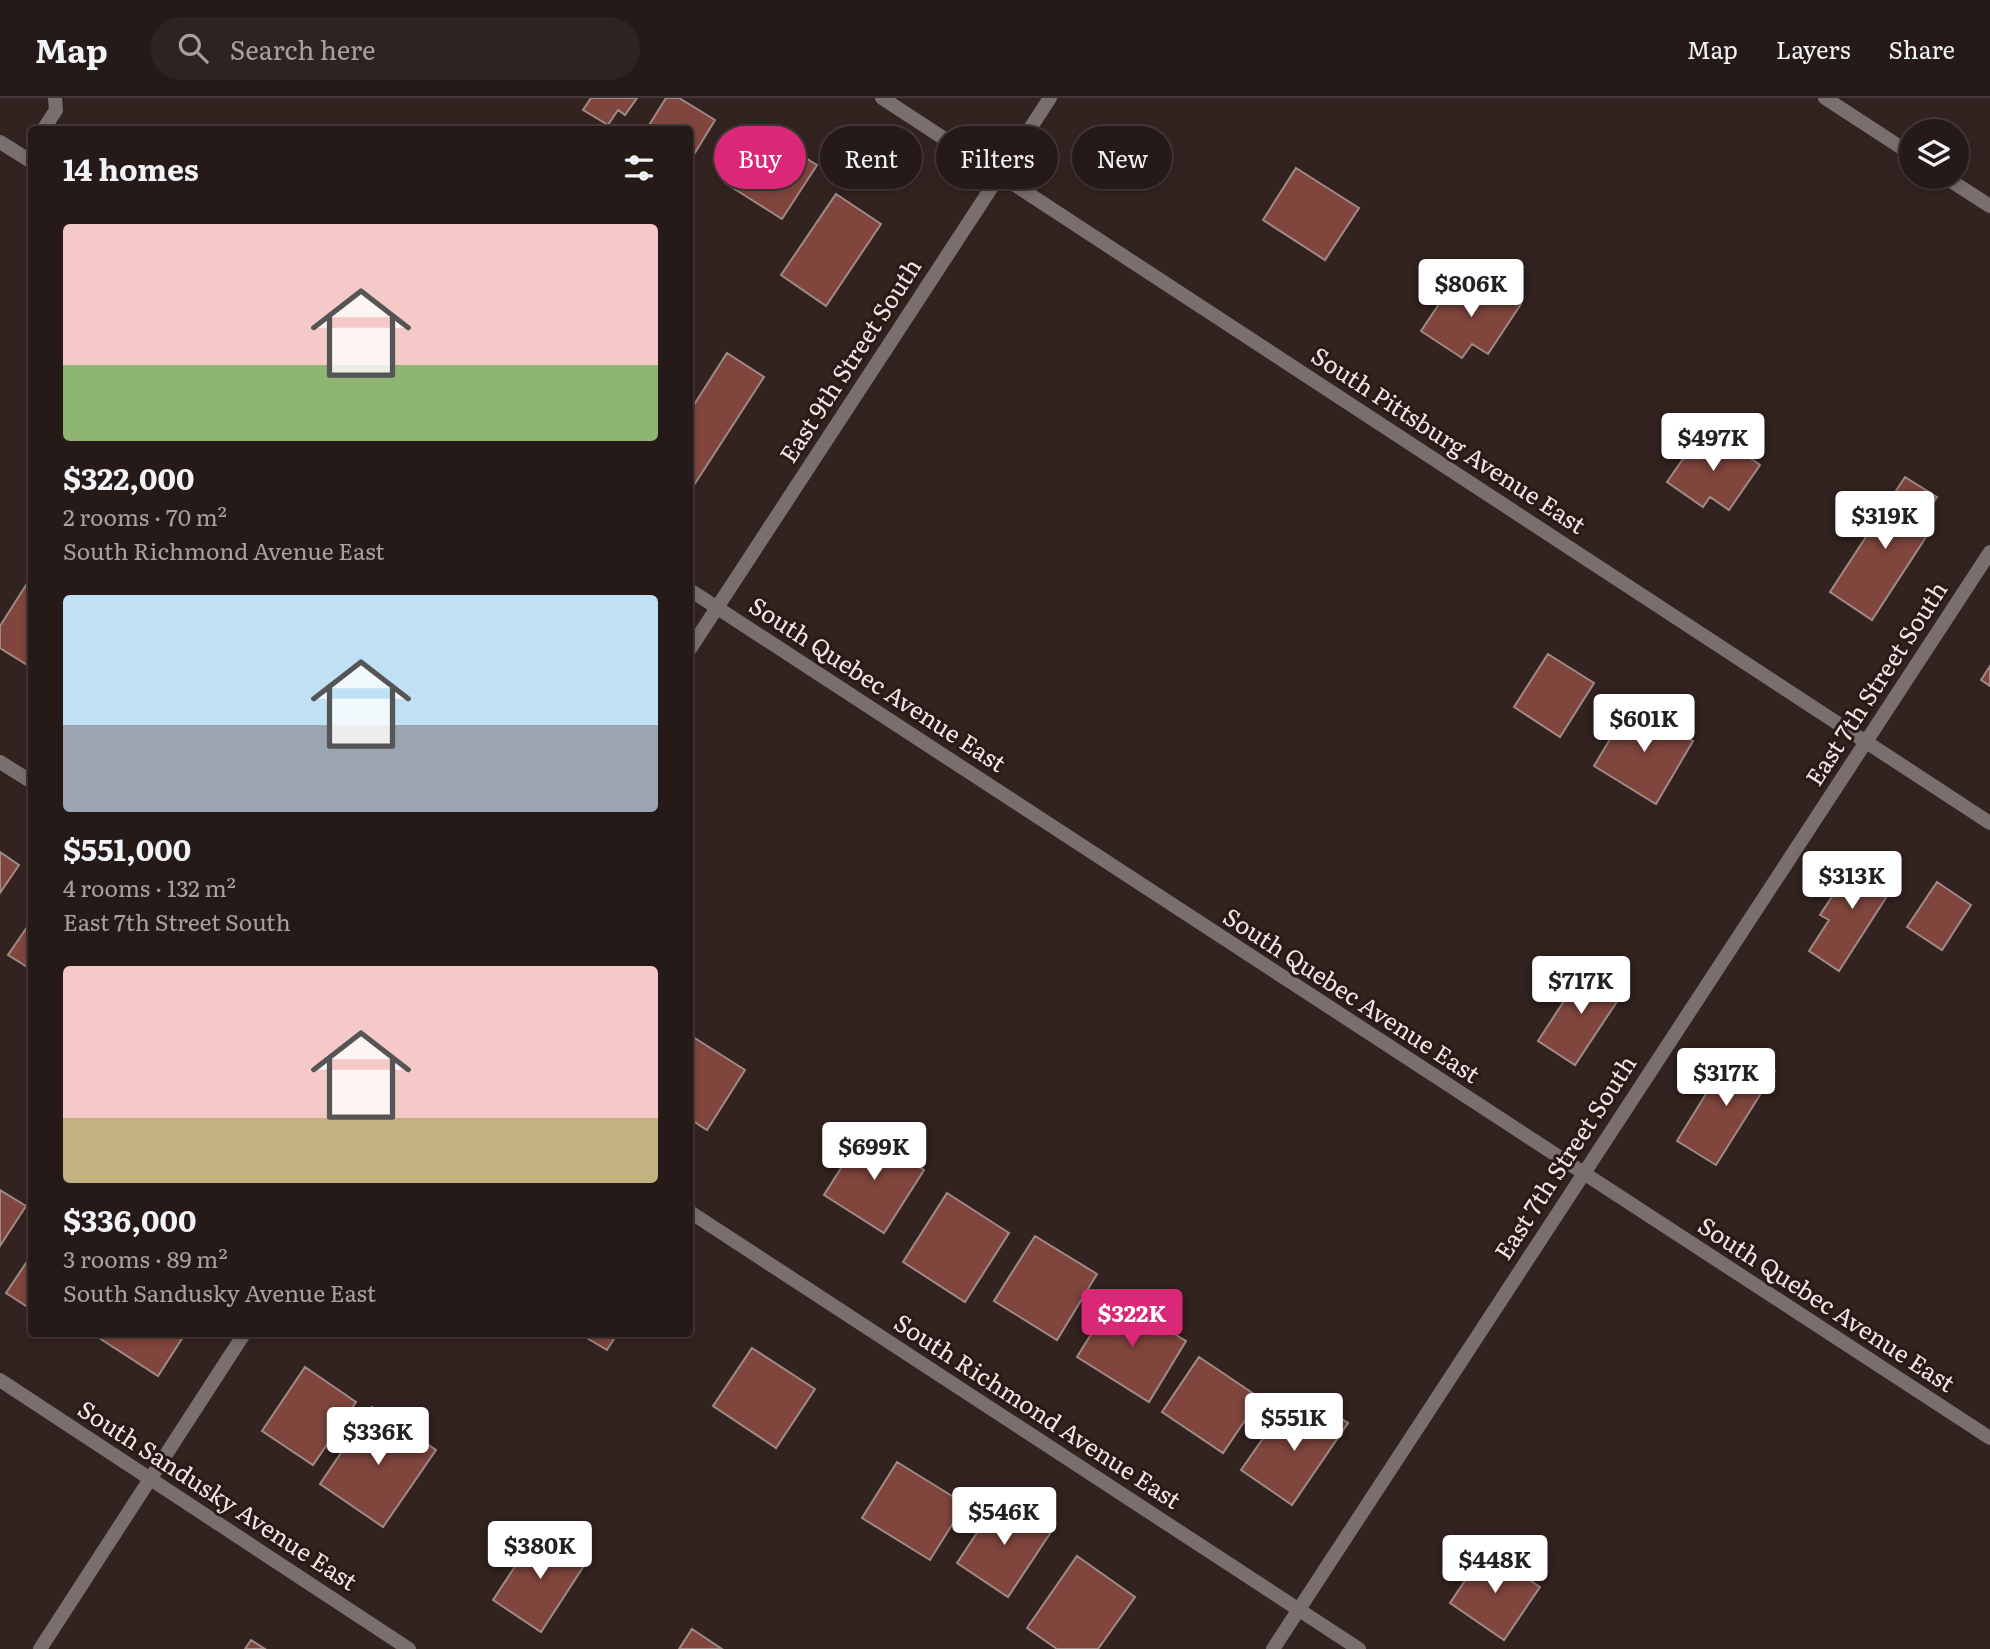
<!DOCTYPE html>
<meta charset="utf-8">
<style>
:root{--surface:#261a18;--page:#2e2321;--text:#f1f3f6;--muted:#a4a1a2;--line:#423837;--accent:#db2777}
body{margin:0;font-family:Literata,serif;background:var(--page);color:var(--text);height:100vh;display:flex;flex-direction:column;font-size:26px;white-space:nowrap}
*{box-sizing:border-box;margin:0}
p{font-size:23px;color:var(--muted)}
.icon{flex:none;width:38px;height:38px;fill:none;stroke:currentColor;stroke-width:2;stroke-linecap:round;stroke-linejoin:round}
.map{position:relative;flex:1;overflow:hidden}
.sheet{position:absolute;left:28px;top:28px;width:665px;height:1211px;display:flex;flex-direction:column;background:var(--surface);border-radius:7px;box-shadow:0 4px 10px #0003,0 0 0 2px var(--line)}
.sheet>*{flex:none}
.banner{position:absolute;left:714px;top:28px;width:665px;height:63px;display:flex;gap:14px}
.tools{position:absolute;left:1899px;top:21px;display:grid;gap:14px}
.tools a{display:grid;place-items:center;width:70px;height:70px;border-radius:50%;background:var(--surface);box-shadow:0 4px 10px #0003,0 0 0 2px var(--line);font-size:35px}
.price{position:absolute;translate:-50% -60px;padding:0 16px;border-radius:7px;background:#fff;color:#222;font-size:23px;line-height:46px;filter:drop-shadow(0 2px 4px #0008)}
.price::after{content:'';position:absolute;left:50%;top:42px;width:21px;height:16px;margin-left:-10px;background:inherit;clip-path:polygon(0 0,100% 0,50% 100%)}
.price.active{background:var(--accent);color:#fff}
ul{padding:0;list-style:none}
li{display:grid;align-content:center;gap:14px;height:371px;padding:0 35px}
li span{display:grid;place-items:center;height:217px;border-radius:7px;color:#555}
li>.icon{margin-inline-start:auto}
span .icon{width:126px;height:126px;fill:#fffc;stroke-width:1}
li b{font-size:30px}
h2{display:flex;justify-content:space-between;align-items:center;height:84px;padding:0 35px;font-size:30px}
.tag{padding:0 24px;border-radius:32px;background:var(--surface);box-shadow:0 4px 10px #0003,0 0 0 2px var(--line);font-size:24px;line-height:63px}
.tag.active{background:var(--accent);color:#fff}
header{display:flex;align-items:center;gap:42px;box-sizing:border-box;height:98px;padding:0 35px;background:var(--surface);border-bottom:2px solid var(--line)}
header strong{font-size:33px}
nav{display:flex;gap:38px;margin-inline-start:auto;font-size:24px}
.search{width:490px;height:63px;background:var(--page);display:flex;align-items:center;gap:18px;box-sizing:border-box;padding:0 24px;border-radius:38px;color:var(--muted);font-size:26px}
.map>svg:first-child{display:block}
.building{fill:#80463d;stroke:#9f8a87;stroke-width:2}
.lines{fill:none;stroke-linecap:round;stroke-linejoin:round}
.service{stroke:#79706e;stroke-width:14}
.minor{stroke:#79706e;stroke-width:14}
.labels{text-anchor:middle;stroke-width:6;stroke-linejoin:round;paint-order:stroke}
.street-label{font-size:24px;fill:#f2e6e4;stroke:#291917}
</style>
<header>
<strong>Map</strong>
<div class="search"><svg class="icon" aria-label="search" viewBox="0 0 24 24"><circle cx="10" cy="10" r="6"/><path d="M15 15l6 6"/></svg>Search here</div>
<nav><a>Map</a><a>Layers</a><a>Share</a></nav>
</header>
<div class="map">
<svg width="1990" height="1551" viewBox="0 0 1990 1551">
<rect width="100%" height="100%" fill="#332320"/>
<path class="building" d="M591,0h46l-12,17 -7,-5 -10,15 -25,-15z
M666,0h13l36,22 -25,41v-31h-44z
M759,31l58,36 -35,54 -57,-36z
M1296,70l63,40 -34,52 -62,-40z
M836,96l45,30 -55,82 -45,-31z
M1455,182l28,18 9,-14 29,20 -33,50 -16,-10 -10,14 -41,-27z
M727,255l37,24 -70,108 -4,-3v-71z
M1701,335l23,16 4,-7 32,23 -31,45 -19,-13 -7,10 -36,-25z
M1905,379l32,20 -22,33 11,7 -54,83 -42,-28z
M28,484l4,3v83l-32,-20v-22z
M1548,556l46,29 -34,54 -46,-30z
M1990,568v20l-9,-6z
M1631,606l62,37 -37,63 -62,-38z
M0,754l19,13 -19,28z
M1860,756l38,25 -59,92 -30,-20 20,-31 -9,-5z
M1937,784l34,23 -29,45 -35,-23z
M32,822v50l-24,-15z
M1586,869l38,24 -49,74 -37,-24z
M690,937l55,35 -38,60 -17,-11z
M1742,952l33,21 -59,94 -39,-24 35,-57 7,4z
M864,1034l60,38 -40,63 -60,-38z
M0,1092l26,16 -26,40z
M947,1095l62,40 -44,69 -62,-40z
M1035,1138l62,38 -40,66 -63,-39z
M32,1156v56l-26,-17z
M1114,1199l72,44 -37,61 -72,-45z
M93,1236h92l-27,42z
M580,1236h37l-10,16z
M752,1250l63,41 -39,59 -63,-42z
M1199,1259l61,41 -37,55 -61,-41z
M305,1269l51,35 -43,63 -51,-34z
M1316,1304l32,21 -56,82 -51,-35 37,-53 29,19 7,-10 -10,-7z
M372,1309l64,43 -53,77 -63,-43z
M897,1364l68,42 -35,56 -68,-42z
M1000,1400l51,34 -43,65 -51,-34z
M539,1432l48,31 -46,71 -48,-32z
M1485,1453l55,36 -36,53 -54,-37z
M1077,1458l58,41 -37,52h-41l-30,-21z
M692,1531l30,20h-43z
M251,1542l14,9h-20z"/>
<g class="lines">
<path class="service" d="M43,32l13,-20 -1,-12"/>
<path class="minor" d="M882,0l1108,725
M1825,0l86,56
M0,44l32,20
M1945,79l45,29
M690,492l1300,848
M690,551l360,-551
M0,664l32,20
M690,1114l669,437
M0,1282l409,269
M40,1551l204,-315
M1273,1551l717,-1097"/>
</g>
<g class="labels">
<g class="street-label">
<text transform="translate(851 263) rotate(-57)" y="8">East 9th Street South</text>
<text transform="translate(1448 343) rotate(33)" y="8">South Pittsburg Avenue East</text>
<text transform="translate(1877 586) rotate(-57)" y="8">East 7th Street South</text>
<text transform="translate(877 587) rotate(33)" y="8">South Quebec Avenue East</text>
<text transform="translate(1351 898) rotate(33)" y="8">South Quebec Avenue East</text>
<text transform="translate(1566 1060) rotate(-57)" y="8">East 7th Street South</text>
<text transform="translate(1826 1207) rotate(33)" y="8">South Quebec Avenue East</text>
<text transform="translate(1037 1314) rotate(33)" y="8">South Richmond Avenue East</text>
<text transform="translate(217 1398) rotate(33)" y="8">South Sandusky Avenue East</text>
</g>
</g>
</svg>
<div class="tools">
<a><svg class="icon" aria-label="layers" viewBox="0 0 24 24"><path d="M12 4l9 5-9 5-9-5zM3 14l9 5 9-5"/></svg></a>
</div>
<b class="price" style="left:1471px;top:221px">$806K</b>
<b class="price" style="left:1713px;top:375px">$497K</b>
<b class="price" style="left:1885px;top:453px">$319K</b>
<b class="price" style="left:1644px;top:656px">$601K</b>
<b class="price" style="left:1852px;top:813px">$313K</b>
<b class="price" style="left:1581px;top:918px">$717K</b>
<b class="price" style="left:1726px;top:1010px">$317K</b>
<b class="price" style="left:874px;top:1084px">$699K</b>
<b class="price active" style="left:1132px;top:1251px">$322K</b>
<b class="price" style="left:1294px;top:1355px">$551K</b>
<b class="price" style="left:378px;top:1369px">$336K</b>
<b class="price" style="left:1004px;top:1449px">$546K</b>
<b class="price" style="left:540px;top:1483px">$380K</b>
<b class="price" style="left:1495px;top:1497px">$448K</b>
<div class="banner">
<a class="tag active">Buy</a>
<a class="tag">Rent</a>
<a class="tag">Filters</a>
<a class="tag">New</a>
</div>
<section class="sheet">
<h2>14 homes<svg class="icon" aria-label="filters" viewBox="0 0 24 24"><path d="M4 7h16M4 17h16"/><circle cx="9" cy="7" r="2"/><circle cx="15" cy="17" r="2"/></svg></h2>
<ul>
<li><span style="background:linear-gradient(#f6c9c9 65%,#8fb573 0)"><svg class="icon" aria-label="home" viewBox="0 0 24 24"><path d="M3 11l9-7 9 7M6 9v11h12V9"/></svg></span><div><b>$322,000</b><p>2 rooms · 70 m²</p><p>South Richmond Avenue East</p></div></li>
<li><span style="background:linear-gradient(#bfe0f5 60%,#9aa5b1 0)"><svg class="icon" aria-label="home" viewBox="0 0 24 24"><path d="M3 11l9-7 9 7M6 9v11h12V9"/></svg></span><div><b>$551,000</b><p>4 rooms · 132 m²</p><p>East 7th Street South</p></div></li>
<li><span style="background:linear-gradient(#f6c9c9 70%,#c2b280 0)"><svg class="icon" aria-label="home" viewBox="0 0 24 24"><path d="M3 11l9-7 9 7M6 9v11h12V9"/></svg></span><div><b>$336,000</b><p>3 rooms · 89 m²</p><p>South Sandusky Avenue East</p></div></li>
</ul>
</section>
</div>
